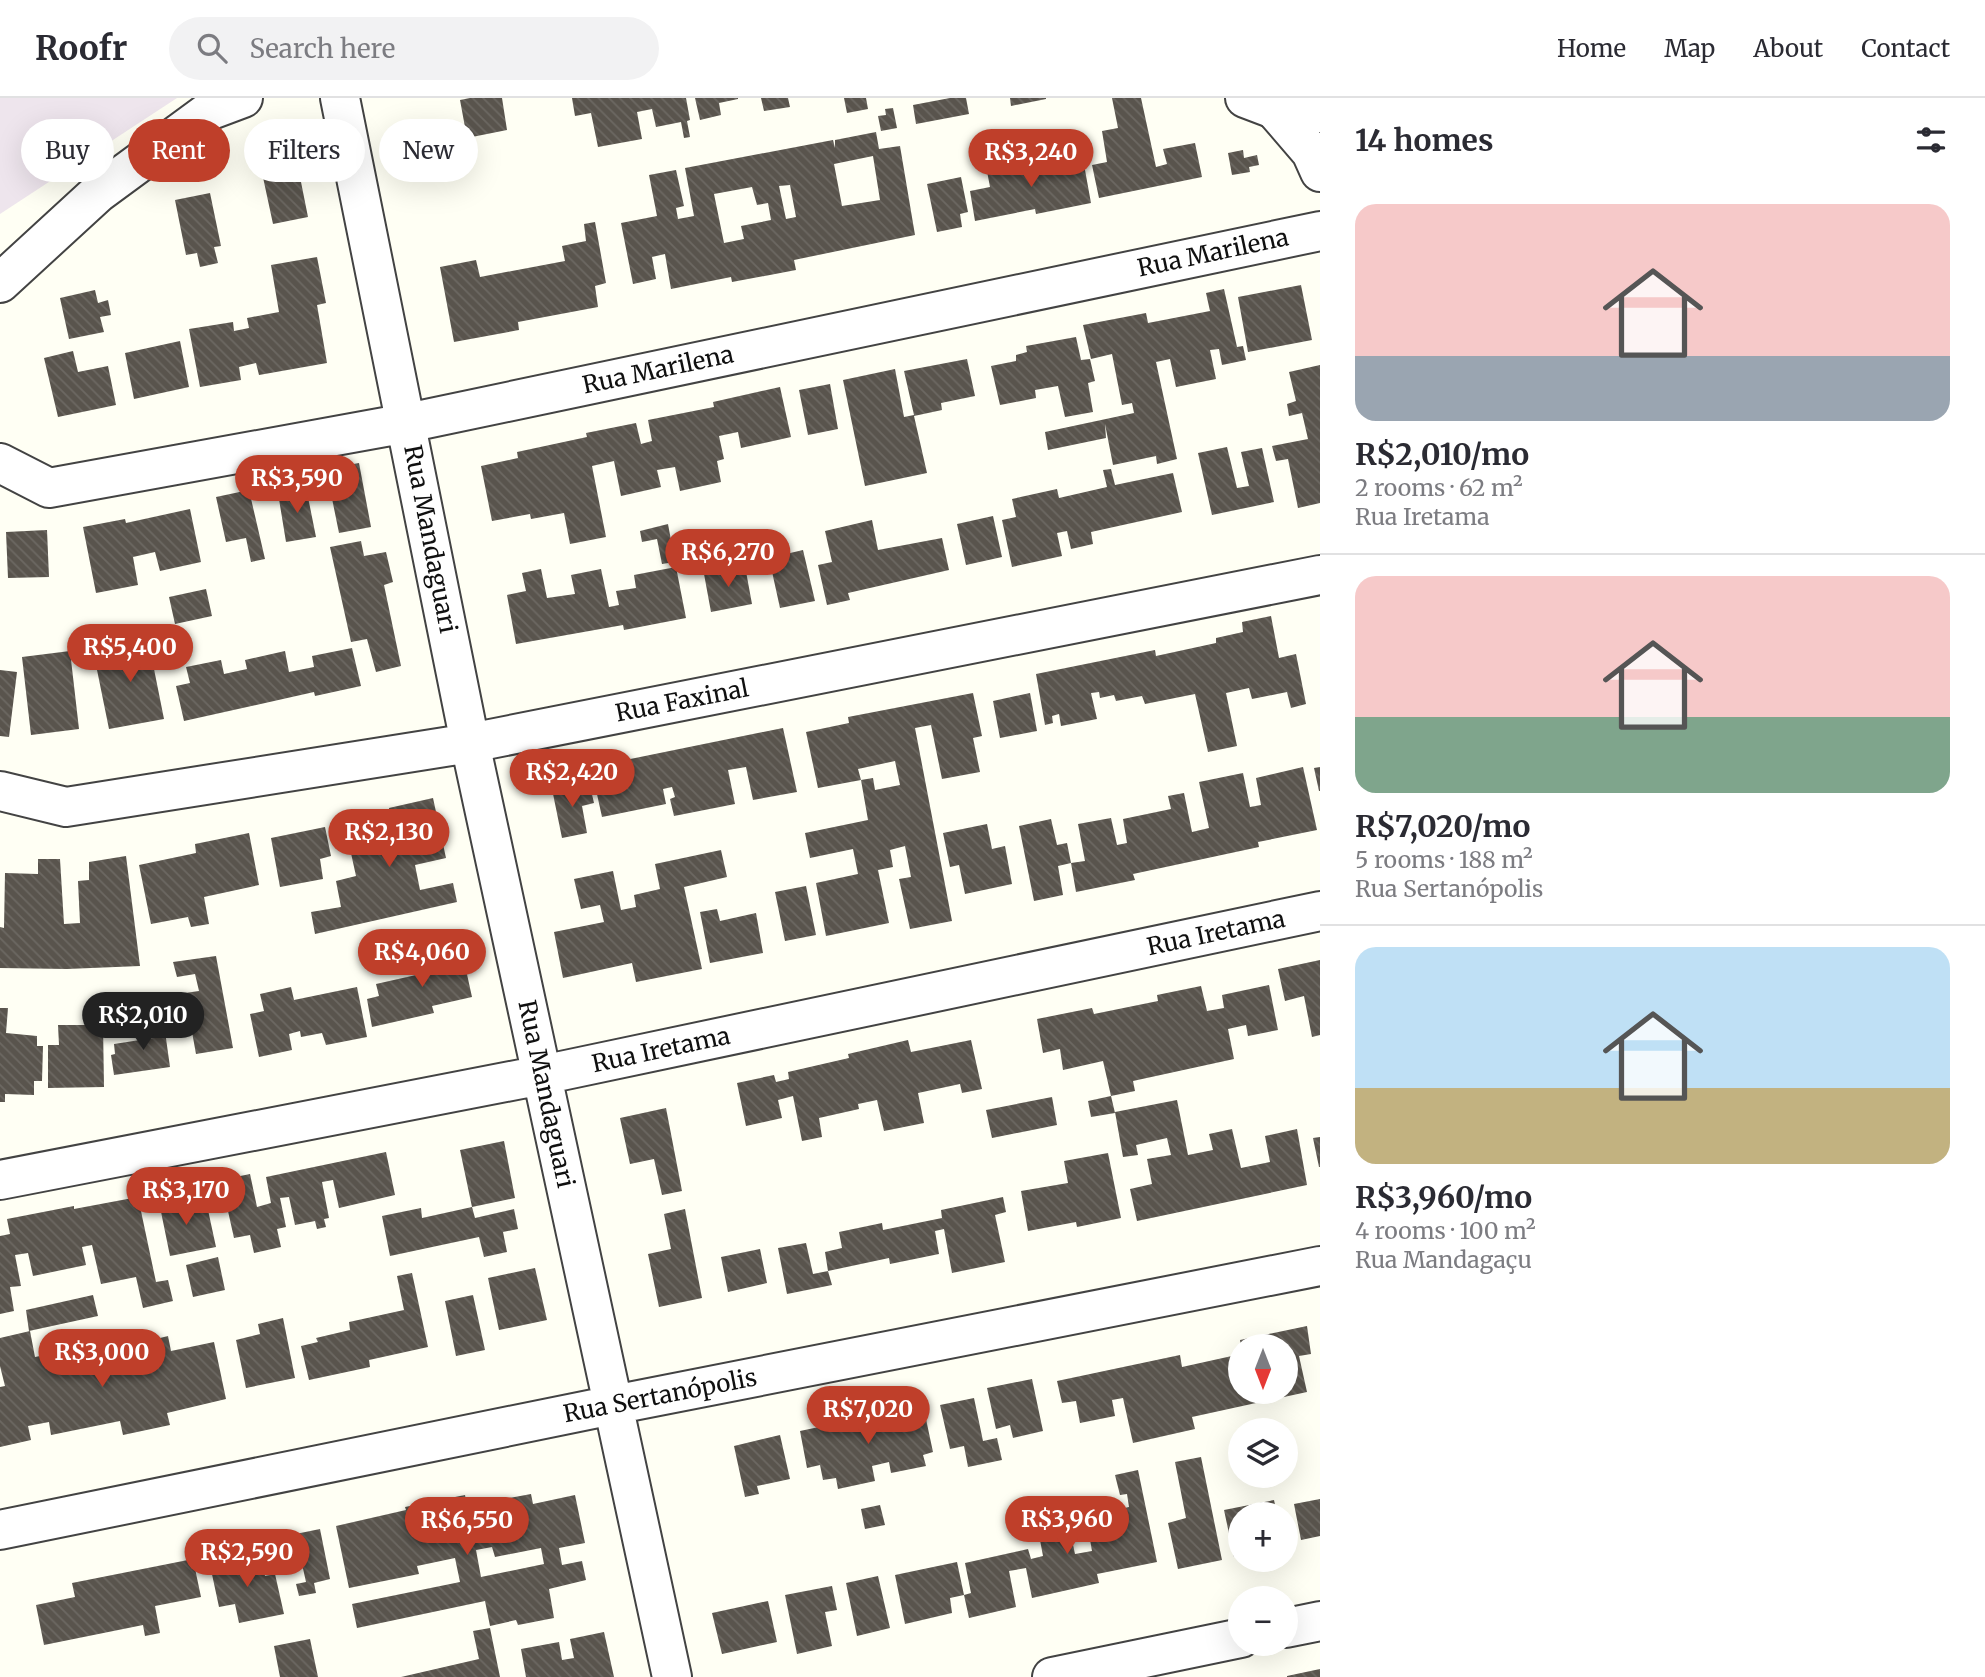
<!DOCTYPE html>
<meta charset="utf-8">
<style>
:root{--surface:#fff;--page:#f2f2f3;--text:#2b2b33;--muted:#7c7c81;--line:#e1e1e2;--accent:#bf3f2a}
body{margin:0;font-family:Merriweather,serif;background:var(--page);color:var(--text);height:100vh;display:flex;flex-direction:column;font-size:26px;white-space:nowrap}
*{box-sizing:border-box;margin:0}
p{font-size:23px;color:var(--muted)}
.icon{flex:none;width:38px;height:38px;fill:none;stroke:currentColor;stroke-width:2;stroke-linecap:round;stroke-linejoin:round}
.map{position:relative;flex:1;overflow:hidden}
.details{display:flex;flex-direction:column;background:var(--surface);width:665px}
.details>*{flex:none}
.hud{position:absolute;left:21px;top:21px;width:665px;height:63px;display:flex;gap:14px}
.needle{width:46px;rotate:180deg}
.fabs{position:absolute;left:1228px;top:1236px;display:grid;gap:14px}
.fabs a{display:grid;place-items:center;width:70px;height:70px;border-radius:50%;background:var(--surface);box-shadow:0 7px 28px #0002;font-size:35px}
.price{position:absolute;translate:-50% -60px;padding:0 16px;border-radius:24px;background:var(--accent);color:#fff;font-size:23px;line-height:46px;filter:drop-shadow(0 2px 4px #0008)}
.price::after{content:'';position:absolute;left:50%;top:42px;width:21px;height:16px;margin-left:-10px;background:inherit;clip-path:polygon(0 0,100% 0,50% 100%)}
.price.on{background:#222;color:#fff}
ul{padding:0;list-style:none}
li{display:grid;align-content:center;gap:14px;height:371px;padding:0 35px}
li+li{border-top:2px solid var(--line)}
li span{display:grid;place-items:center;height:217px;border-radius:21px;color:#555}
li>.icon{margin-inline-start:auto}
span .icon{width:126px;height:126px;fill:#fffc;stroke-width:1}
li b{font-size:30px}
h2{display:flex;justify-content:space-between;align-items:center;height:84px;padding:0 35px;font-size:30px}
.tag{padding:0 24px;border-radius:32px;background:var(--surface);box-shadow:0 7px 28px #0002;font-size:24px;line-height:63px}
.tag.on{background:var(--accent);color:#fff}
header{display:flex;align-items:center;gap:42px;box-sizing:border-box;height:98px;padding:0 35px;background:var(--surface);border-bottom:2px solid var(--line)}
header strong{font-size:33px}
nav{display:flex;gap:38px;margin-inline-start:auto;font-size:24px}
.search{width:490px;height:63px;background:var(--page);display:flex;align-items:center;gap:18px;box-sizing:border-box;padding:0 24px;border-radius:38px;color:var(--muted);font-size:26px}
main{display:flex;flex:1;min-height:0}
.map>svg:first-child{display:block}
.industrial{fill:#eee5ed}
.building{fill:url(#building-back-hatch);fill-rule:evenodd}
.lines{fill:none;stroke-linecap:round;stroke-linejoin:round}
.minor-casing{stroke:#434343;stroke-width:42}
.tertiary-casing{stroke:#434343;stroke-width:42}
.minor{stroke:#fff;stroke-width:38}
.tertiary{stroke:#fff;stroke-width:38}
.labels{text-anchor:middle;stroke-width:7;stroke-linejoin:round;paint-order:stroke}
.street-label{font-size:24px;fill:#101010;stroke:#fff}
</style>
<header>
<strong>Roofr</strong>
<div class="search"><svg class="icon" aria-label="search" viewBox="0 0 24 24"><circle cx="10" cy="10" r="6"/><path d="M15 15l6 6"/></svg>Search here</div>
<nav><a>Home</a><a>Map</a><a>About</a><a>Contact</a></nav>
</header>
<main>
<div class="map">
<svg width="1320" height="1579" viewBox="0 0 1320 1579">
<defs>
<pattern id="building-back-hatch" width="6" height="6" patternUnits="userSpaceOnUse" patternTransform="scale(1.75)"><rect width="6" height="6" fill="#59544d"/><path d="M-1 5l2 2M0 0l6 6M5-1l2 2" fill="none" stroke="#6c6862"/></pattern>
</defs>
<rect width="100%" height="100%" fill="#fffff4"/>
<path class="industrial" d="M0,0h177l-177,116z"/>
<path class="building" d="M470,0h32l5,32 -40,8 -7,-38z
M572,0h114l4,22 -3,1 3,16 -6,1 -3,-16 -25,5 -4,-18 -15,3 5,27 -44,8 -7,-34 -16,3z
M695,0h43v1l-19,4 2,12 -21,5z
M761,0h27l2,9 -26,4z
M844,0h22l2,11 -21,4z
M950,0h16l3,16 -53,10 -3,-19z
M1010,0h36v1l-35,7z
M1112,0h29l15,69 11,-3 -4,-15 32,-6 7,34 -103,21 -7,-33 15,-3 -5,-31 16,-3z
M893,10l4,20 -16,3 -3,-15 8,-1 -1,-6z
M876,34l3,17 21,-3 15,89 -121,25 2,10 -64,12 -1,-5 -60,12 -6,-35 -13,3 4,22 -23,5 -12,-61 36,-7 -8,-41 27,-5 8,36 -8,2 2,11 16,-3 -9,-48 148,-28 2,8v-8zM873,58l7,44 -38,6 -8,-42zM790,87l6,32 -10,2 -7,-33zM752,89l5,18 11,-2 3,17 -30,6 3,13 -20,4 -10,-49z
M1243,52l1,8 13,-3 2,10 -10,2 1,5 -18,3 -4,-22z
M320,57l4,22 -23,5 7,35 -35,7 -12,-56z
M1025,59l2,13 56,-11 8,44 -55,11 -1,-5 -60,12 -5,-30 20,-4 -4,-21z
M961,79l7,35 -8,2 2,13 -25,5 -10,-48z
M210,95l11,53 -7,1 4,16 -18,4 -3,-14 -11,2 -11,-55z
M595,124l11,61 -11,3 3,21 -80,15 1,8 -65,12 -14,-75 36,-7 4,17 85,-16 -3,-15 24,-5 -2,-17z
M317,159l9,46 -9,2 10,58 -68,12 -3,-12 -17,4 2,13 -41,7 -11,-58 44,-7 1,9 15,-3 -2,-10 32,-6 -8,-47z
M1301,187l11,55 -64,12 -10,-55z
M1224,191l13,58 6,-1 3,14 -24,5 -3,-16 -9,1 6,29 -40,8 -6,-28 -14,3 21,97 -20,5 -1,-8 -43,9 -8,-41 1,14 -58,12 -3,-18 89,-19 -2,-10 -10,2 -10,-51 -21,5 -8,-34 63,-12 2,10 62,-12 -4,-18z
M95,192l3,13 10,-3 3,15 -11,2 4,15 -35,7 -9,-41z
M1076,239l5,23 9,-1 5,22 -7,2 5,29 -28,5 -7,-31 -23,4 1,8 -36,7 -9,-39 25,-5v-6l11,-3 -1,-6z
M180,243l9,46 -55,12 -9,-46z
M73,253l5,21 30,-6 8,39 -58,12 -14,-59z
M967,261l8,37 -34,7 1,7 -28,6 13,57 -62,13 -22,-106 52,-11 9,48 10,-2 -10,-44z
M1320,267v138l-22,5 -10,-49 -12,2 -4,-15 36,-7 -6,-26 -13,3 -2,-12 9,-3 -7,-29z
M830,286l8,45 -30,6 -9,-45z
M780,289l11,50 -50,11 -3,-16 -19,4 5,23 -7,2 4,21 -41,9 -5,-24 -18,3 4,17 -40,9 -7,-35 -22,5 14,71 -36,7 -6,-31 -33,6 -1,-5 -38,7 -11,-55 37,-8 -1,-6 70,-15 -1,-4 50,-10 5,21 11,-3 -4,-21 66,-13 -1,-5z
M1227,349l10,41 12,-2 -8,-34 21,-4 12,54 -62,13 -14,-62z
M359,365l12,64 -32,6 -13,-64z
M1111,371l4,16 58,-12 9,39 -91,20 2,12 -22,5 -4,-18 -10,2 5,23 -50,11 -10,-47 14,-3 -4,-18 45,-10 2,9 48,-11 -4,-17z
M306,389l10,50 -30,5 -8,-49z
M249,392l16,69 -14,3 -5,-24 -20,4 -10,-45z
M190,411l11,53 -41,9 -5,-19 -22,5 5,28 -42,8 -13,-66 42,-8 1,4z
M993,418l9,41 -36,8 -9,-41z
M872,422l6,30 64,-12 7,32 -101,23 2,7 -23,5 -9,-40 14,-3 -7,-31z
M668,426l7,38 -13,2 -5,-25 -15,3 -2,-11z
M47,432l2,47 -41,1 -2,-46z
M361,443l3,15 22,-4 7,30 -9,3 17,81 -25,6 -9,-33 -16,3 -21,-95z
M803,452l12,51 -35,7 -11,-50z
M745,468l7,38 -41,8 -7,-38z
M676,469l10,51 -62,12 -1,-5 -107,19 -9,-49 19,-4 -4,-18 19,-4 6,29 28,-4 -4,-19 30,-6 8,38 10,-2 -3,-14 20,-3 -2,-13z
M206,491l6,27 -37,8 -6,-27z
M1271,518l8,42 17,-4 10,50 -15,4 -4,-16 -35,7 -3,-11 -23,5 11,53 -29,6 -13,-58 -50,10 -3,-8 -26,5 -2,-6 -14,3 -1,-6 -8,1 6,26 -36,7 -2,-12 -7,2 1,7 -8,2 -9,-51 119,-24 1,6 60,-13v-5l27,-6 -1,-10z
M147,536l17,85 -55,10 -13,-64 15,-3 -3,-20z
M352,550l9,38 -46,10 -1,-4 -130,29 -8,-35 14,-3 -4,-16 35,-7 3,14 23,-5 -2,-9 40,-9 4,21 25,-5 -2,-11z
M70,553l9,78 -48,6 -9,-78z
M0,572l17,2 -8,65 -9,-1z
M973,595l9,43 -9,2 7,34 -38,7 -11,-54 -16,3 37,193 -42,8 -11,-50 12,-2 -6,-31 -15,4 3,17 -15,3 11,53 -63,13 -10,-53 42,-9 -5,-25 -43,9 -5,-25 63,-13 -7,-40 -43,8 -12,-56 43,-9 -1,-6zM895,663l5,24 -25,5 -2,-12 -12,2 -3,-11z
M1030,595l7,38 -37,7 -7,-37z
M783,630l14,64 -44,8 -7,-33 -18,3 7,34 -61,12 -4,-17 5,-2 -3,-10 -9,2 3,15 -64,13 -11,-50z
M1303,669l14,63 -59,12 1,5 -126,27 2,6 -59,12 -5,-29 14,-2 -7,-37 33,-6 6,27 10,-2 -4,-24 48,-10 -3,-13 16,-3 8,39 17,-4 -10,-46 44,-9 7,34 11,-2 -5,-27z
M1320,669v24h-1l-5,-23z
M577,686l3,8 11,-2 3,13 -12,3 5,27 -25,5 -10,-49z
M433,700l13,60 -31,7 5,25 33,-7 4,19 -142,32 -4,-22 30,-5 -5,-26 20,-5 -11,-50 45,-11 -1,-7z
M1051,721l6,26 10,-2 4,20 -13,3 5,29 -29,6 -15,-75z
M987,726l5,25 13,-3 7,38 -47,10 -6,-29 -9,2 -7,-34z
M325,729l6,29 -11,3 3,20 -43,8 -9,-49z
M249,735l10,52 -55,12 5,27 -18,3 -3,-10 -37,7 -12,-59 57,-12 -1,-9z
M721,752l6,27 -43,10 18,82 -66,13 -4,-19 -69,15 -9,-46 50,-10 -4,-17 -19,4 -7,-30 39,-8 8,39 15,-3 -2,-12 26,-6 -5,-25z
M126,758l14,110 -73,3 -67,-1v-41l4,1 1,-55 33,1v-15h22l4,65 16,-1 -2,-42 11,-1v-18z
M806,788l10,49 -31,6 -10,-49z
M717,811l3,12 36,-8 7,40 -53,10 -10,-51z
M461,849l11,50 -40,9 2,7 -62,14 -5,-28 12,-3 -3,-12 49,-11 -4,-17z
M216,858l17,92 -37,6 -11,-61 14,-2 -4,-17 -18,3 -4,-15z
M1320,862v75l-8,2 -8,-41 -19,5 -7,-32z
M1269,887l9,45 -30,6 -2,-11 -18,4 6,30 -101,22 2,10 -24,5 -8,-35 -40,9 -3,-21 -17,4 -6,-34 55,-11 2,6 64,-13 -1,-6 44,-9 6,25 17,-3 -2,-13z
M291,889l3,13 63,-13 10,50 -41,8 -4,-12 -21,4 -1,-6 -11,3 3,16 -33,7 -9,-43 14,-3 -4,-17z
M0,910h8l-2,25 31,3v10h6l-1,35h-8v14l-29,-1v8h-5z
M163,919l7,50 -56,8 -3,-20 4,-1 -1,-10 39,-6 -3,-19z
M58,927h45l1,62 -56,1v-43h11z
M908,942l3,12 60,-12 11,49 -20,4 -2,-9 -42,9 6,30 -40,8 -7,-31 -19,4 1,5 -40,9 3,19 -20,4 -9,-45 -15,4 4,18 -36,8 -9,-43 37,-8 2,7 13,-3 -1,-7 61,-14 -1,-4z
M1111,998l4,17 -24,4 -3,-16z
M1052,999l5,28 -65,13 -6,-28z
M1177,1002l11,55 25,-5 -4,-16 23,-5 9,39 29,-6 -5,-26 32,-7 10,56 -170,36 -7,-32 22,-5 -5,-25 24,-4 -4,-17 -31,7 2,10 -15,2 -8,-45z
M666,1010l16,83 -20,4 -8,-36 -24,5 -10,-46z
M1320,1039v30h-1l-6,-29z
M504,1043l11,57 -43,9 -12,-57z
M386,1054l9,43 -56,13 -6,-28 -11,2 7,36 -5,1 2,8 -9,2 -2,-8 -20,4 -6,-28 -9,1 6,29 -9,2 4,18 -27,6 -4,-18 -16,3 -13,-58 29,-6 7,33 14,-4 -5,-26z
M1108,1055l13,65 -44,9 -1,-5 -48,9 -7,-40 47,-8 -4,-22z
M188,1098l3,17 17,-3 8,37 -46,9 -11,-54z
M138,1099l18,85 12,-2 5,21 -30,7 -7,-31 -35,7 -9,-39 -10,2 4,18 -53,11 -5,-23 -13,2 6,31 -11,1 4,24 -14,3v-78l10,-2 -3,-15 67,-13v3z
M1003,1099l3,15 -11,3 10,47 -53,11 -8,-44 -9,2 4,23 -49,10 -1,-6 -61,13 -3,-19 17,-4 -3,-16 43,-9 1,7 59,-12 -1,-8z
M472,1109l3,11 39,-9 4,20 -15,3 4,20 -23,5 -5,-20 -89,19 -8,-40 39,-8 1,10z
M685,1111l17,89 -43,9 -11,-53 23,-5 -7,-35z
M806,1145l7,31 15,-3 4,14 -45,9 -9,-46z
M760,1151l7,34 -39,9 -7,-35z
M218,1159l7,33 -32,7 -7,-32z
M535,1170l12,52 -48,10 -11,-52z
M412,1175l16,74 -59,13 1,7 -61,13 -8,-34 17,-4 -2,-4 34,-8 -1,-8 55,-12 -7,-34z
M93,1197l5,21 -69,15 -3,-21z
M473,1197l12,55 -29,6 -11,-55z
M283,1220l12,60 -49,10 -10,-48 24,-6 -2,-10z
M1307,1228l4,28 -12,2 8,36 -115,25 3,12 -62,14 -10,-45 -11,2 3,16 -35,7 -4,-22 -14,2 -5,-22 123,-26 2,12 59,-13v37h45v-45h-45l-1,-6z
M30,1233l5,26 20,-4 2,10 48,-11 4,18 42,-9 -3,-20 20,-5 3,15 43,-9 12,57 -59,14 3,12 -47,10 -3,-14 -69,14 -2,-13 -21,4 3,14 -31,7v-60l5,-1 -5,-20v-28z
M1032,1281l11,52 -30,7 -3,-13 -14,4 -9,-41z
M974,1300l9,43 14,-3 5,22 -34,7 -4,-21 -14,3 -10,-44z
M923,1307l10,47 -10,3 3,11 -35,7 -2,-11 -17,4 3,15 -37,8 -2,-11 -13,2 -3,-15 -13,3 -7,-37z
M780,1337l10,44 -33,7 2,8 -14,3 -11,-51z
M1201,1359l21,103 -44,9 -10,-46 18,-5 -11,-56z
M1138,1372l19,92 -60,12 2,9 -67,15 -6,-30 -17,3 7,36 -47,11 -5,-23 7,-2 -6,-30 63,-14 3,10 12,-3 -6,-32 30,-7 8,37 17,-3 -3,-17 16,-4 -3,-17 27,-6 -2,-13 -7,1 -5,-20z
M531,1396l2,10 42,-9 10,48 -26,5 3,17 20,-4 4,19 -37,9 5,29 -36,7 -2,-5 -26,6 -5,-25 -128,27 -5,-24 108,-22 -5,-24 -38,8 2,8 -70,14 -13,-62 70,-16 -1,-3 60,-12 2,11zM492,1449l3,10 46,-9 3,16 -63,13 -5,-27z
M1320,1401v37l-19,4 -7,-36z
M1274,1402l3,14h-36v42l-7,1 -10,-47z
M880,1407l5,20 -20,4 -4,-20z
M320,1431l10,50 -16,4 2,10 -17,3 -3,-12 10,-2 -6,-27 -15,3 -4,-21z
M261,1456l4,22 10,-2 9,40 -45,9 -4,-19 -16,3 -9,-42z
M193,1461l8,38 -46,9 5,27 -15,3 -2,-11 -99,20 -8,-40 39,-8 -3,-14z
M957,1464l7,33 -14,3 2,15 -47,11 -10,-49z
M878,1478l12,52 -33,8 -11,-53z
M832,1488l5,24 -12,2 7,34 -35,8 -12,-59z
M768,1503l9,41 -55,12 -10,-41z
M490,1530l10,49h-99l78,-18 -6,-28z
M604,1534l10,45h-88l-5,-28 38,-7 3,18 12,-2 -4,-19z
M310,1541l8,38h-38l-6,-31z
M1320,1571v8h-33v-1z"/>
<g class="lines">
<defs>
<path id="minor" d="M340,0l130,645 202,934
M1274,11l37,43 9,20
M0,365l49,25 358,-65 913,-192
M0,693l66,16 404,-64 850,-168
M0,1082l542,-105 778,-164
M0,1432l613,-125 707,-139
M1286,1530l34,-7
M1052,1579l189,-39"/>
<path id="tertiary" d="M1245,0l29,11 46,4
M0,185l98,-90 113,-83 32,-12"/>
</defs>
<use href="#minor" class="minor-casing"/>
<use href="#tertiary" class="tertiary-casing"/>
<use href="#minor" class="minor"/>
<use href="#tertiary" class="tertiary"/>
</g>
<g class="labels">
<g class="street-label">
<text transform="translate(1213 155) rotate(-12)" y="8">Rua Marilena</text>
<text transform="translate(658 272) rotate(-12)" y="8">Rua Marilena</text>
<text transform="translate(430 441) rotate(79)" y="8">Rua Mandaguari</text>
<text transform="translate(682 603) rotate(-11)" y="8">Rua Faxinal</text>
<text transform="translate(1216 835) rotate(-12)" y="8">Rua Iretama</text>
<text transform="translate(661 952) rotate(-12)" y="8">Rua Iretama</text>
<text transform="translate(546 996) rotate(78)" y="8">Rua Mandaguari</text>
<text transform="translate(660 1298) rotate(-11)" y="8">Rua Sertanópolis</text>
</g>
</g>
</svg>
<div class="fabs">
<a><svg class="needle" viewBox="-14 -14 28 28"><path d="M0-13l5 13h-10z" fill="#e53935"/><path d="M0 13l5-13h-10z" fill="#7c7c81"/></svg></a>
<a><svg class="icon" aria-label="layers" viewBox="0 0 24 24"><path d="M12 4l9 5-9 5-9-5zM3 14l9 5 9-5"/></svg></a>
<a>+</a>
<a>−</a>
</div>
<b class="price" style="left:1031px;top:91px">R$3,240</b>
<b class="price" style="left:297px;top:417px">R$3,590</b>
<b class="price" style="left:728px;top:491px">R$6,270</b>
<b class="price" style="left:130px;top:586px">R$5,400</b>
<b class="price" style="left:572px;top:711px">R$2,420</b>
<b class="price" style="left:389px;top:771px">R$2,130</b>
<b class="price" style="left:422px;top:891px">R$4,060</b>
<b class="price on" style="left:143px;top:954px">R$2,010</b>
<b class="price" style="left:186px;top:1129px">R$3,170</b>
<b class="price" style="left:102px;top:1291px">R$3,000</b>
<b class="price" style="left:868px;top:1348px">R$7,020</b>
<b class="price" style="left:1067px;top:1458px">R$3,960</b>
<b class="price" style="left:467px;top:1459px">R$6,550</b>
<b class="price" style="left:247px;top:1491px">R$2,590</b>
<div class="hud">
<a class="tag">Buy</a>
<a class="tag on">Rent</a>
<a class="tag">Filters</a>
<a class="tag">New</a>
</div>
</div>
<section class="details">
<h2>14 homes<svg class="icon" aria-label="filters" viewBox="0 0 24 24"><path d="M4 7h16M4 17h16"/><circle cx="9" cy="7" r="2"/><circle cx="15" cy="17" r="2"/></svg></h2>
<ul>
<li><span style="background:linear-gradient(#f6c9c9 70%,#9aa5b1 0)"><svg class="icon" aria-label="home" viewBox="0 0 24 24"><path d="M3 11l9-7 9 7M6 9v11h12V9"/></svg></span><div><b>R$2,010/mo</b><p>2 rooms · 62 m²</p><p>Rua Iretama</p></div></li>
<li><span style="background:linear-gradient(#f6c9c9 65%,#7fa58c 0)"><svg class="icon" aria-label="home" viewBox="0 0 24 24"><path d="M3 11l9-7 9 7M6 9v11h12V9"/></svg></span><div><b>R$7,020/mo</b><p>5 rooms · 188 m²</p><p>Rua Sertanópolis</p></div></li>
<li><span style="background:linear-gradient(#bfe0f5 65%,#c2b280 0)"><svg class="icon" aria-label="home" viewBox="0 0 24 24"><path d="M3 11l9-7 9 7M6 9v11h12V9"/></svg></span><div><b>R$3,960/mo</b><p>4 rooms · 100 m²</p><p>Rua Mandagaçu</p></div></li>
</ul>
</section>
</main>
